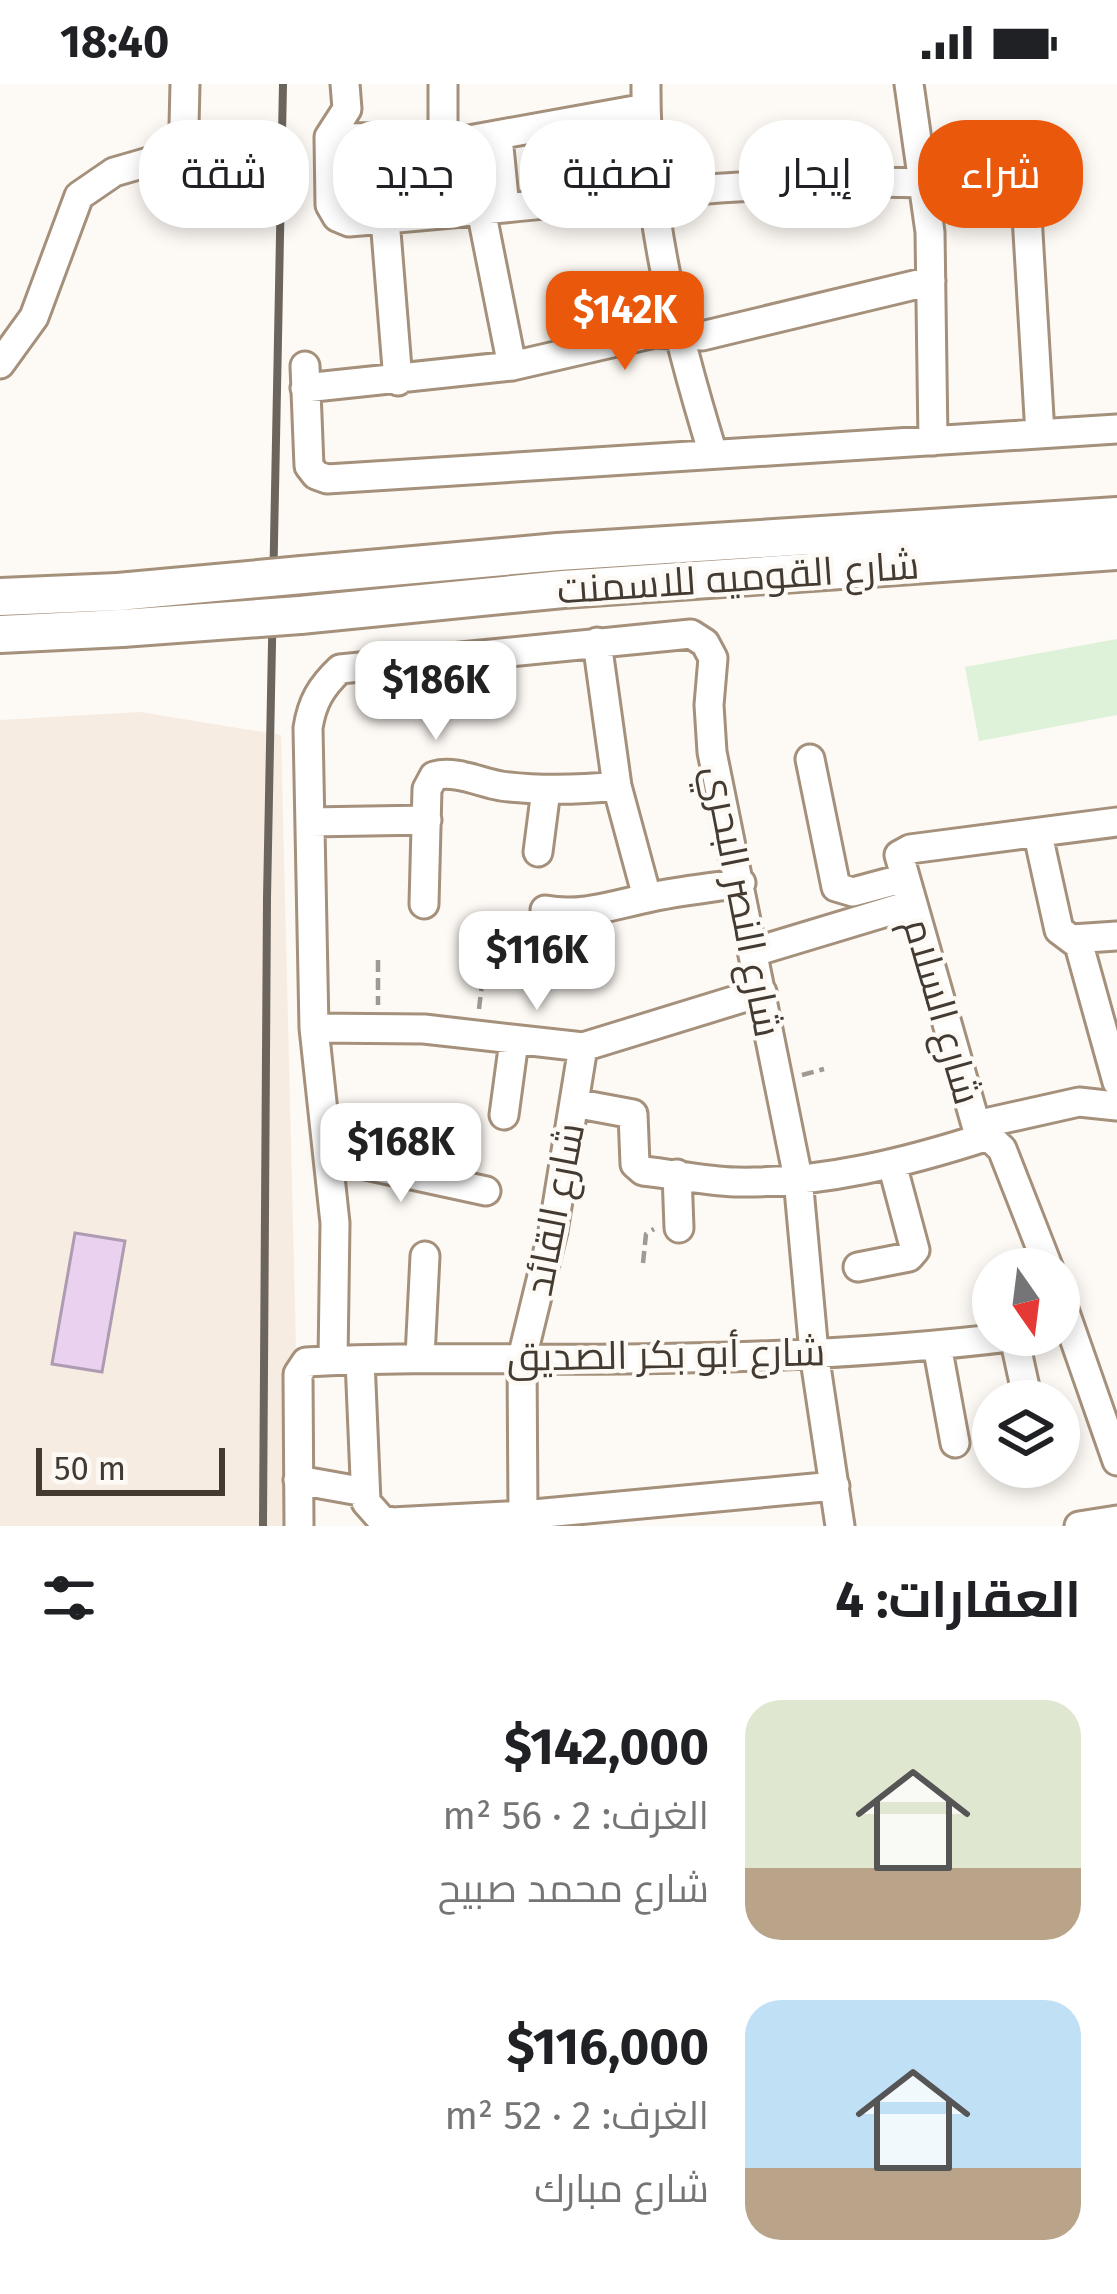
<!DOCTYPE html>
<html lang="ar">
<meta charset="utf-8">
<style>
:root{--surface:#fff;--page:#f6f6f6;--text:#202124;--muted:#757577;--accent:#ea580c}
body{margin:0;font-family:"Fira Sans",Cairo,sans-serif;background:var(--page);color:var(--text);direction:rtl;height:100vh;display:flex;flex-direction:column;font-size:45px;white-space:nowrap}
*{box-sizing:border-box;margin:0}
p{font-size:39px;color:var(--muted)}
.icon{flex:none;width:66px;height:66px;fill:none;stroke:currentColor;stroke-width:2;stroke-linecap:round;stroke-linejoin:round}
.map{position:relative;height:1442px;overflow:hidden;direction:ltr}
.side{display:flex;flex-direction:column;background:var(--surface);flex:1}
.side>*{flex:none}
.top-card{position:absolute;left:36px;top:36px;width:1047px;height:108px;direction:rtl;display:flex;gap:24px}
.needle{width:78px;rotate:166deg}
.buttons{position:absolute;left:972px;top:1164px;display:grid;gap:24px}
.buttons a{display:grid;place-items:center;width:108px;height:108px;border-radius:50%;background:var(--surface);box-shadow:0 6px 18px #0003;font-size:60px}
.scale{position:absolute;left:36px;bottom:30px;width:189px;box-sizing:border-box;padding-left:12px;border:6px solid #433b32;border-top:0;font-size:33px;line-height:42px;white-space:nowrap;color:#433b32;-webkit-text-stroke:9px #fdf9f4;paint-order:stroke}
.price{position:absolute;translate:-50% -102px;padding:0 27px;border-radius:24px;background:#fff;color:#222;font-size:39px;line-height:78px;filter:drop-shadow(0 3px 6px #0008)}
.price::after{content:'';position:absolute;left:50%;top:72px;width:36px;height:27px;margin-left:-18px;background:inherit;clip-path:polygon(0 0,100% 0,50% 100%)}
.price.active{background:var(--accent);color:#fff}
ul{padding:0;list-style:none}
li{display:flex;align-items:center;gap:36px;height:300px;padding:0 36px}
li span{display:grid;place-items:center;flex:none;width:336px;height:240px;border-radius:36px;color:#555}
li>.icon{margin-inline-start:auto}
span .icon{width:144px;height:144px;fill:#fffc;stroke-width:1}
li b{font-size:51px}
h2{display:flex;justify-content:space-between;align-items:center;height:144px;padding:0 36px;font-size:51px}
.chip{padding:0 42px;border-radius:48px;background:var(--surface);box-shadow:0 6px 18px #0003;font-size:42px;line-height:108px}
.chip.active{background:var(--accent);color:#fff}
.status{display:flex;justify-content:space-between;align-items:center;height:84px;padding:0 60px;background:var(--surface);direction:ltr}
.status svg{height:33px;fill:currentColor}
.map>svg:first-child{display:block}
.built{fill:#f7ece1}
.green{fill:#def1d9}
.building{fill:#e9d1ef;stroke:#ad9bb2;stroke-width:3}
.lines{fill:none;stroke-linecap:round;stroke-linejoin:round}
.minor-casing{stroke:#a4907b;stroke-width:33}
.secondary-casing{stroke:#a4907b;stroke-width:42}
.path{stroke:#9f9992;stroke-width:4.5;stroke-dasharray:12 6;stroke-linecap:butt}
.minor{stroke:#fff;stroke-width:27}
.secondary{stroke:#fff;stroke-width:36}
.rail{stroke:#6c655d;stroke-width:8}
.secondary-bridge-casing{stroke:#a4907b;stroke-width:42;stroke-linecap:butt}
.secondary-bridge{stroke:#fff;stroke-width:36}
.labels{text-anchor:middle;stroke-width:9;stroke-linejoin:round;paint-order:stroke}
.street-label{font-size:39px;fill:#433b32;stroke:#fdf9f4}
</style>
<div class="status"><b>18:40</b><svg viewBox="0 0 49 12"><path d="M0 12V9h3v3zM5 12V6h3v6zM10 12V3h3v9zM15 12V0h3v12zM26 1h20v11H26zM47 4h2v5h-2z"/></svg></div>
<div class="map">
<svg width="1117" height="1442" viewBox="0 0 1117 1442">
<rect width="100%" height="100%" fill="#fdf9f4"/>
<path class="built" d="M140,628l141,23 15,614 12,177h-308v-806z"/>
<path class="green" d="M1117,555v76l-138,26 -14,-74z"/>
<path class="building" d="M75,1149l50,8 -23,131 -50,-8z"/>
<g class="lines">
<defs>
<path id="minor" d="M345,0l2,25 -18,28 1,68 7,12 12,5c194,-14 381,-45 577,-39
M646,0c-1,128 30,249 67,370
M909,0l21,148 3,209
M329,53l140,3 177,-32
M498,53l7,71
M443,58v-58
M1026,115l14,235
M481,126l31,156
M385,135l13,162
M0,280l34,-47 45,-121 35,-24 52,-15 12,-8 6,-23 1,-42
M305,282l4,100 7,9 11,4 790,-50
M305,304l207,-22 143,-33 47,3 229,-55
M597,558l20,144 30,111
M810,675l26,128 17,5 52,-14
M310,738l117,-2
M1038,751l21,95 20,15 38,137
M538,768l8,-62
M424,820l3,-115 7,-13c21,-6 45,6 67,10 39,5 77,4 116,0
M545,826c35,7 69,-5 102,-12 31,-7 63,-10 94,-15
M1072,855l45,-3
M754,868l159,-48
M570,881l1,-53
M314,944l110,1 159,18 179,-55
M574,1019l59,11 2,50 8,7c30,3 61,10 92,11 86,2 173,-20 253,-46
M504,1031l10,-74
M976,1041l103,-23 38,4
M329,1073l157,34
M677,1090l2,54
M858,1183l51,-10 6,-7 -23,-86
M1049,1185l-47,-120 -26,-24 -77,-270 11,-6 207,-27
M1059,1211l58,166
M1014,1253l14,64
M937,1261l18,98
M420,1273l5,-101
M333,1276l2,-137 -21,-195 -6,-300c4,-26 13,-41 32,-59l351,-35 14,9 8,15 -4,47 3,47 86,426 16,175 26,173
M360,1276l6,142 15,17 11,3 131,-7 312,-29
M298,1396l67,12
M523,1431l-1,-157 31,-127 30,-184
M299,1442l-1,-152 8,-12c107,-6 213,-2 319,-3 134,-1 268,-7 401,-24
M1079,1442l38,-6"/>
<path id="secondary" d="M302,491l256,-23 559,-36
M0,513l118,-5
M300,531l263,-26 554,-38
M0,550l122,-6"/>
</defs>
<use href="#minor" class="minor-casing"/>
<use href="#secondary" class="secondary-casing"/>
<path class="path" d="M378,876v45
M479,925l4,-34
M802,991l22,-6
M643,1179l3,-29 8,-5"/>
<use href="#minor" class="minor"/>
<use href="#secondary" class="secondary"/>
<path class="rail" d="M263,1442l4,-628 16,-814"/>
<defs>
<path id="secondary-bridge" d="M118,508l184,-17
M122,544l178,-13"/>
</defs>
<use href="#secondary-bridge" class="secondary-bridge-casing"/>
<use href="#secondary-bridge" class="secondary-bridge"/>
</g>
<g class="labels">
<g class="street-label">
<text transform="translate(738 493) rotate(-4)" y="14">شارع القوميه للاسمنت</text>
<text transform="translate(743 817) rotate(79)" y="14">شارع النصر البحري</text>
<text transform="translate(943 927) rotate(74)" y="14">شارع السلام</text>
<text transform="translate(554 1125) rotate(-79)" y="14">شارع القائد</text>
<text transform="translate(666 1270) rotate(-1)" y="14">شارع أبو بكر الصديق</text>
</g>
</g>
</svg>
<div class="buttons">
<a><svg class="needle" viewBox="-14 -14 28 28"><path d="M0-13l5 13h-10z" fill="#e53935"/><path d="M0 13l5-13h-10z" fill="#757577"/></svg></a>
<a><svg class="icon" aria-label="layers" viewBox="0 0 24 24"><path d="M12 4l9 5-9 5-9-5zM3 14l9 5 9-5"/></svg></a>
</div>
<div class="scale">50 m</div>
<b class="price active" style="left:625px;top:289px">$142K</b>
<b class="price" style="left:436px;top:659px">$186K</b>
<b class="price" style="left:537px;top:929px">$116K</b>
<b class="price" style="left:401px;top:1121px">$168K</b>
<div class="top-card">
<a class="chip active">شراء</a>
<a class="chip">إيجار</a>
<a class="chip">تصفية</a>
<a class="chip">جديد</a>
<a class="chip">شقة</a>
</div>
</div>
<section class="side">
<h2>العقارات: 4<svg class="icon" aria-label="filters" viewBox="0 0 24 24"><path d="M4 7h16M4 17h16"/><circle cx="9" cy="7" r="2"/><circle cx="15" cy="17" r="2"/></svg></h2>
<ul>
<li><span style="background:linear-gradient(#dfe7d0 70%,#b9a48a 0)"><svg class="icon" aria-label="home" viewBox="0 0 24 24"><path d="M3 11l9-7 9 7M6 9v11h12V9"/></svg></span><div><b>$142,000</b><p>الغرف: 2 · 56 m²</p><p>شارع محمد صبيح</p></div></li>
<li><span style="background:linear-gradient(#bfe0f5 70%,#b9a48a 0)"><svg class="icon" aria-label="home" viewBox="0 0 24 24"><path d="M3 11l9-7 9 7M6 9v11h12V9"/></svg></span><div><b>$116,000</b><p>الغرف: 2 · 52 m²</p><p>شارع مبارك</p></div></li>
</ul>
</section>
